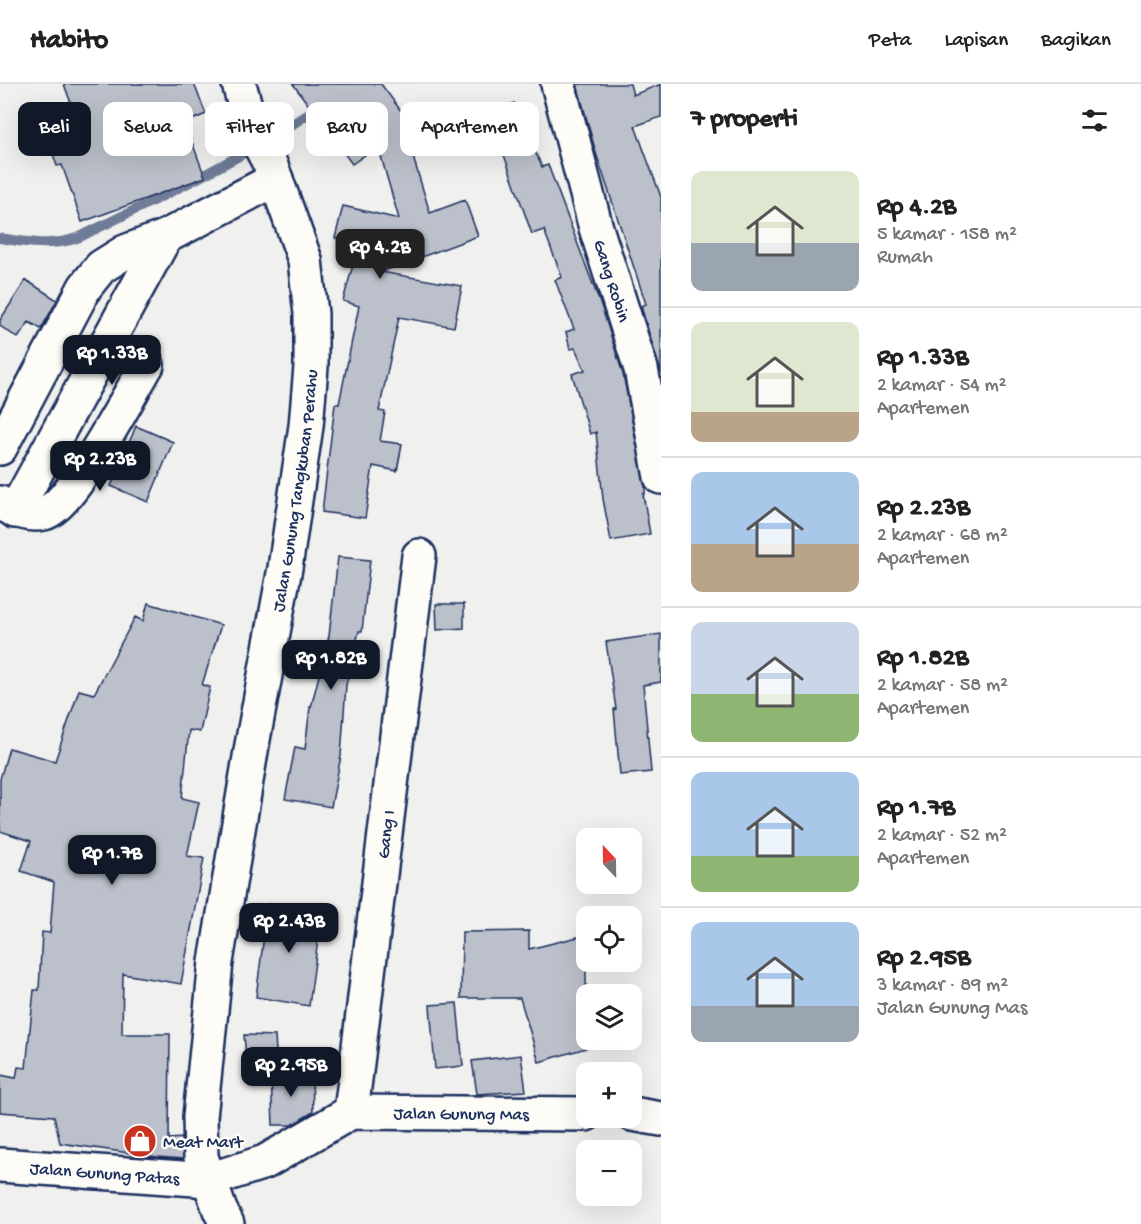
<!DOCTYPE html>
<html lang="id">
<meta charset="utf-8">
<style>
:root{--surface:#fff;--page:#f2f2f2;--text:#222;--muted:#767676;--line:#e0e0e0;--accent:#111827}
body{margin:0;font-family:"Gochi Hand",sans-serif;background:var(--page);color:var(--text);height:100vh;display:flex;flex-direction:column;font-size:22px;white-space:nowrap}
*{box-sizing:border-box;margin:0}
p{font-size:20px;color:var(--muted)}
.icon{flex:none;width:33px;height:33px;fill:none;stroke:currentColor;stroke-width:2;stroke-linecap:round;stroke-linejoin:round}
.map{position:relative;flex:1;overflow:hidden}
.details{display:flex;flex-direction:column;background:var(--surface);width:480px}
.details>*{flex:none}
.banner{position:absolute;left:18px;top:18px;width:552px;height:54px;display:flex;gap:12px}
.needle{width:39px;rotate:338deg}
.buttons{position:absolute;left:576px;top:744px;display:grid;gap:12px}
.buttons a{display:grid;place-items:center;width:66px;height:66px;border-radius:12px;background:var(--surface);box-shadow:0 6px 24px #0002;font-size:30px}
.price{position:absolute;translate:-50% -51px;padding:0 14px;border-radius:12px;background:var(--accent);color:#fff;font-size:20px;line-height:39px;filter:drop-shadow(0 2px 3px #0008)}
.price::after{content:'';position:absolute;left:50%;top:36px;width:18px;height:14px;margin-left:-9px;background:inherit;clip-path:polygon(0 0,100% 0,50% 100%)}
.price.selected{background:#222;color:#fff}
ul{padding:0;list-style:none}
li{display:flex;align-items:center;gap:18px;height:150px;padding:0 30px}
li+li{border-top:2px solid var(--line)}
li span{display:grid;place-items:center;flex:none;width:168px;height:120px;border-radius:12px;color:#555}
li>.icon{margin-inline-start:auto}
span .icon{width:72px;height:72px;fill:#fffc;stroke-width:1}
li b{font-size:26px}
h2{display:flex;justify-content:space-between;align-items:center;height:72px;padding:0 30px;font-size:26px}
.tag{padding:0 21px;border-radius:12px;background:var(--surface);box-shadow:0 6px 24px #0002;font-size:21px;line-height:54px}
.tag.selected{background:var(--accent);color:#fff}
header{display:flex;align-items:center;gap:36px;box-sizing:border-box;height:84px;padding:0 30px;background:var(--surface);border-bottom:2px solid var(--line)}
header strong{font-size:28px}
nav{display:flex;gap:33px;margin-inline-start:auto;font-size:21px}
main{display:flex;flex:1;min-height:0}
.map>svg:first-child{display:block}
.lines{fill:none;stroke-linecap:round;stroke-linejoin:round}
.stream{stroke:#6f7b97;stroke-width:10}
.building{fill:#bbc0ca;stroke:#1b2f5e;stroke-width:1.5}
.minor-casing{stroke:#1b2f5e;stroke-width:38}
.tertiary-casing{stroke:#1b2f5e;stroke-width:38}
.minor{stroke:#fdfcf7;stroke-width:33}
.tertiary{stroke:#fdfcf7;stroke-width:33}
.labels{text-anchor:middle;stroke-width:5;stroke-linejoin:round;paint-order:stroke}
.street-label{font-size:18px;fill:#1b2f5e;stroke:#fdfcf7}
.poi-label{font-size:18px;fill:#1b2f5e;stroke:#fdfcf7;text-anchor:start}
</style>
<header>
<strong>Habito</strong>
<nav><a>Peta</a><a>Lapisan</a><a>Bagikan</a></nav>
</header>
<main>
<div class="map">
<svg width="661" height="1140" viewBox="0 0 661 1140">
<rect width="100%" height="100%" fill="#f0f0ee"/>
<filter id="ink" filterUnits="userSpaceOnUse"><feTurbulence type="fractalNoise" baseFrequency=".0167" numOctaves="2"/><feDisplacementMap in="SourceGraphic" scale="12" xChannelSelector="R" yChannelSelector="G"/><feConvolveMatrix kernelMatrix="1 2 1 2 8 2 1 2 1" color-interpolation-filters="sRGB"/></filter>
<g filter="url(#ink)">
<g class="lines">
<path class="stream" d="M0,154c28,5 53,9 80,-1 76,-38 154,-74 225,-121 14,-10 24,-23 39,-32"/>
</g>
<path class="building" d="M64,0h130l12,30 -21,9 20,54 -123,45 -20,-57 -5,1 -13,-38 32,-11z
M293,0h88l29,39 -6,4 26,86 35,-13 13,36 -97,36 81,14 -8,41 -55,-10 -20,94 6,1 -5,29 22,3 -5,27 -24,-5 -8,52 -43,-6 13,-108h4l20,-98 -16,-5 16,-58 -24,-5 8,-32 56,13 -21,-73 -26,18z
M577,0h53l3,11 28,-11v33l-26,9 26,71v177l-20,-68 5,-2 -50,-151z
M514,19l28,64 6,-2 55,146 20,63 22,111v9h-2l7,40 -39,7 -8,-42 -7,-67 -6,2 -18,-60 13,-4 -10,-22 -5,1 -4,-17 8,-3 -19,-49 7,-3 -18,-47 -12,4 -29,-82 -16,-37z
M26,196l31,20 -16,29 -12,-7 -11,16 -18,-12v-6z
M136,342l37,16 -25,60 -37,-16z
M338,473l32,3 -8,71h-3l-13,54 -5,71 -10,51 -46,-8 10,-52 10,2 5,-42h1l18,-71z
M148,519l73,22 -19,60 8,2 -10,45 -11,-2 -7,68 17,4 -12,54 17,2 -23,126 -58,-10 -1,60h48l-1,105 13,-1 1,21 -26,-2 -97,-14 -6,-27 -54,-4v-37l16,3 2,-11 8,1 8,-78h5l3,-58 8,1 4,-51 -33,-11 10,-30 -31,-10v-52l9,-31 46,13 24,-71 15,4 41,-77 8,4z
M436,520h28v24l-27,2z
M661,550v48l-18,3 8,87 -31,3 -6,-66h2l-10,-67z
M268,820l54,6 -13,96 -53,-9z
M529,847v18l57,-14v113l-47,14 -19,-64h-59l1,-66z
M457,919l6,63 -28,3 -5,-64z
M244,951l31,1 2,30 -30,3z
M521,971l5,36 -49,3 -5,-33z
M312,990l1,38 -21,13h-19l-2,-49z"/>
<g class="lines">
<defs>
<g id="minor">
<path id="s1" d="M558,0l38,144 45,141 20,108"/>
<path d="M0,364l85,-161 16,-20 24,-15 40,-15 111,-58"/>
<path d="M0,419c13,6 29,14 44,10 28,-7 86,-120 103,-148"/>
<path d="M15,427l150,-274"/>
<path id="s2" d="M351,1028l68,-556"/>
<path d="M632,1030l29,5"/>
<path id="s3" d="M0,1081l209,15 56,-18 86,-50 235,2"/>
</g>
<g id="tertiary">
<path id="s4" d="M227,1140l-7,-14 -19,-53 -1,-40 16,-155 36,-217 33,-177 21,-142 5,-59v-53l-6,-54 -34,-94 -20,-38 -12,-44"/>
</g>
</defs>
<use href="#minor" class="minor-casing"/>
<use href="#tertiary" class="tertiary-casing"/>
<use href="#minor" class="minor"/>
<use href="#tertiary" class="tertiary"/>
</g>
</g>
<defs>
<symbol id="shop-disc" viewBox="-11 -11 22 22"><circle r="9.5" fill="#c8321e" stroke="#fdfcf7"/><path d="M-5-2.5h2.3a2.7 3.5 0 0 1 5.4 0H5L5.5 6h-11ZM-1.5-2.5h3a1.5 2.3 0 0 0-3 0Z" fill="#fff"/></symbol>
</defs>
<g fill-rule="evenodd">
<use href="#shop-disc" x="121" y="1038" width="38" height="38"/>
</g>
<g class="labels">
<g class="street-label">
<text dy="6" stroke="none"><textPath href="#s1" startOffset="204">Gang Robin</textPath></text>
<text dy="6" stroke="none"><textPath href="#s4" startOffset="746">Jalan Gunung Tangkuban Perahu</textPath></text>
<text dy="6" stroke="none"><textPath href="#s2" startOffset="280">Gang I</textPath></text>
<text dy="6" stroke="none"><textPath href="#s3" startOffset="478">Jalan Gunung Mas</textPath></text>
<text dy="6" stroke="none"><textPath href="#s3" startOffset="105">Jalan Gunung Patas</textPath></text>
</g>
<g class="poi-label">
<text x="163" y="1063">Meat Mart</text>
</g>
</g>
</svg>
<div class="buttons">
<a><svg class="needle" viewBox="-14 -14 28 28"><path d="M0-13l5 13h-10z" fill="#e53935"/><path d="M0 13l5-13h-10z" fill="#767676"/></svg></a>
<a><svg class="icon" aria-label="locate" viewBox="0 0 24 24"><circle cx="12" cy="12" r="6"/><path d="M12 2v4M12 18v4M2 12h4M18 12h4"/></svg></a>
<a><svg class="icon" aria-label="layers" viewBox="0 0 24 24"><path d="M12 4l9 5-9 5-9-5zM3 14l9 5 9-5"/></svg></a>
<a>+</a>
<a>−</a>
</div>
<b class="price selected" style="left:380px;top:196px">Rp 4.2B</b>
<b class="price" style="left:112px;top:302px">Rp 1.33B</b>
<b class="price" style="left:100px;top:408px">Rp 2.23B</b>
<b class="price" style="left:331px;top:607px">Rp 1.82B</b>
<b class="price" style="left:112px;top:802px">Rp 1.7B</b>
<b class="price" style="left:289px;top:870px">Rp 2.43B</b>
<b class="price" style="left:291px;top:1014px">Rp 2.95B</b>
<div class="banner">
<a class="tag selected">Beli</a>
<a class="tag">Sewa</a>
<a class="tag">Filter</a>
<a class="tag">Baru</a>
<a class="tag">Apartemen</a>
</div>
</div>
<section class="details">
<h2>7 properti<svg class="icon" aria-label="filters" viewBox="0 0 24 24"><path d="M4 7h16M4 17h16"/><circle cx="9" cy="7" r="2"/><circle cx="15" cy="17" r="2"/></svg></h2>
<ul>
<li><span style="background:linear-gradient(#dfe7d0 60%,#9aa5b1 0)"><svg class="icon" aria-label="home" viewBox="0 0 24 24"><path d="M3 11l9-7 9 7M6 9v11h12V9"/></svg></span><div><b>Rp 4.2B</b><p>5 kamar · 158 m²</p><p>Rumah</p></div></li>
<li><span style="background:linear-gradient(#dfe7d0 75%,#b9a48a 0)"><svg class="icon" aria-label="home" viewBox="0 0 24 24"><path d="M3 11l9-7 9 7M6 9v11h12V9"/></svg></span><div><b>Rp 1.33B</b><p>2 kamar · 54 m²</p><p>Apartemen</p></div></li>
<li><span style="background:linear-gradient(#a9c7e8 60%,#b9a48a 0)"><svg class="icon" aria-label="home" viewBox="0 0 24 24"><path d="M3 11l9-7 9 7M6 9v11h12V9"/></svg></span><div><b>Rp 2.23B</b><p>2 kamar · 68 m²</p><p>Apartemen</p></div></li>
<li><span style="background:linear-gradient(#c9d6e8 60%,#8fb573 0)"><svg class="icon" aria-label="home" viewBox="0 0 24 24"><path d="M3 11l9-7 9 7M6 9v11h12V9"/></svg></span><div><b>Rp 1.82B</b><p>2 kamar · 58 m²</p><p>Apartemen</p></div></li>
<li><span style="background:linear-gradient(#a9c7e8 70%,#8fb573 0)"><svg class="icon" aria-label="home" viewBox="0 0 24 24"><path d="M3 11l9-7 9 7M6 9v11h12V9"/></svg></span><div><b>Rp 1.7B</b><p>2 kamar · 52 m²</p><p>Apartemen</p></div></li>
<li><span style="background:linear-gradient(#a9c7e8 70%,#9aa5b1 0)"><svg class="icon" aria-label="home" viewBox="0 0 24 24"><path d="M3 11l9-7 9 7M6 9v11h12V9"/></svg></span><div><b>Rp 2.95B</b><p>3 kamar · 89 m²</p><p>Jalan Gunung Mas</p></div></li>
</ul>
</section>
</main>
